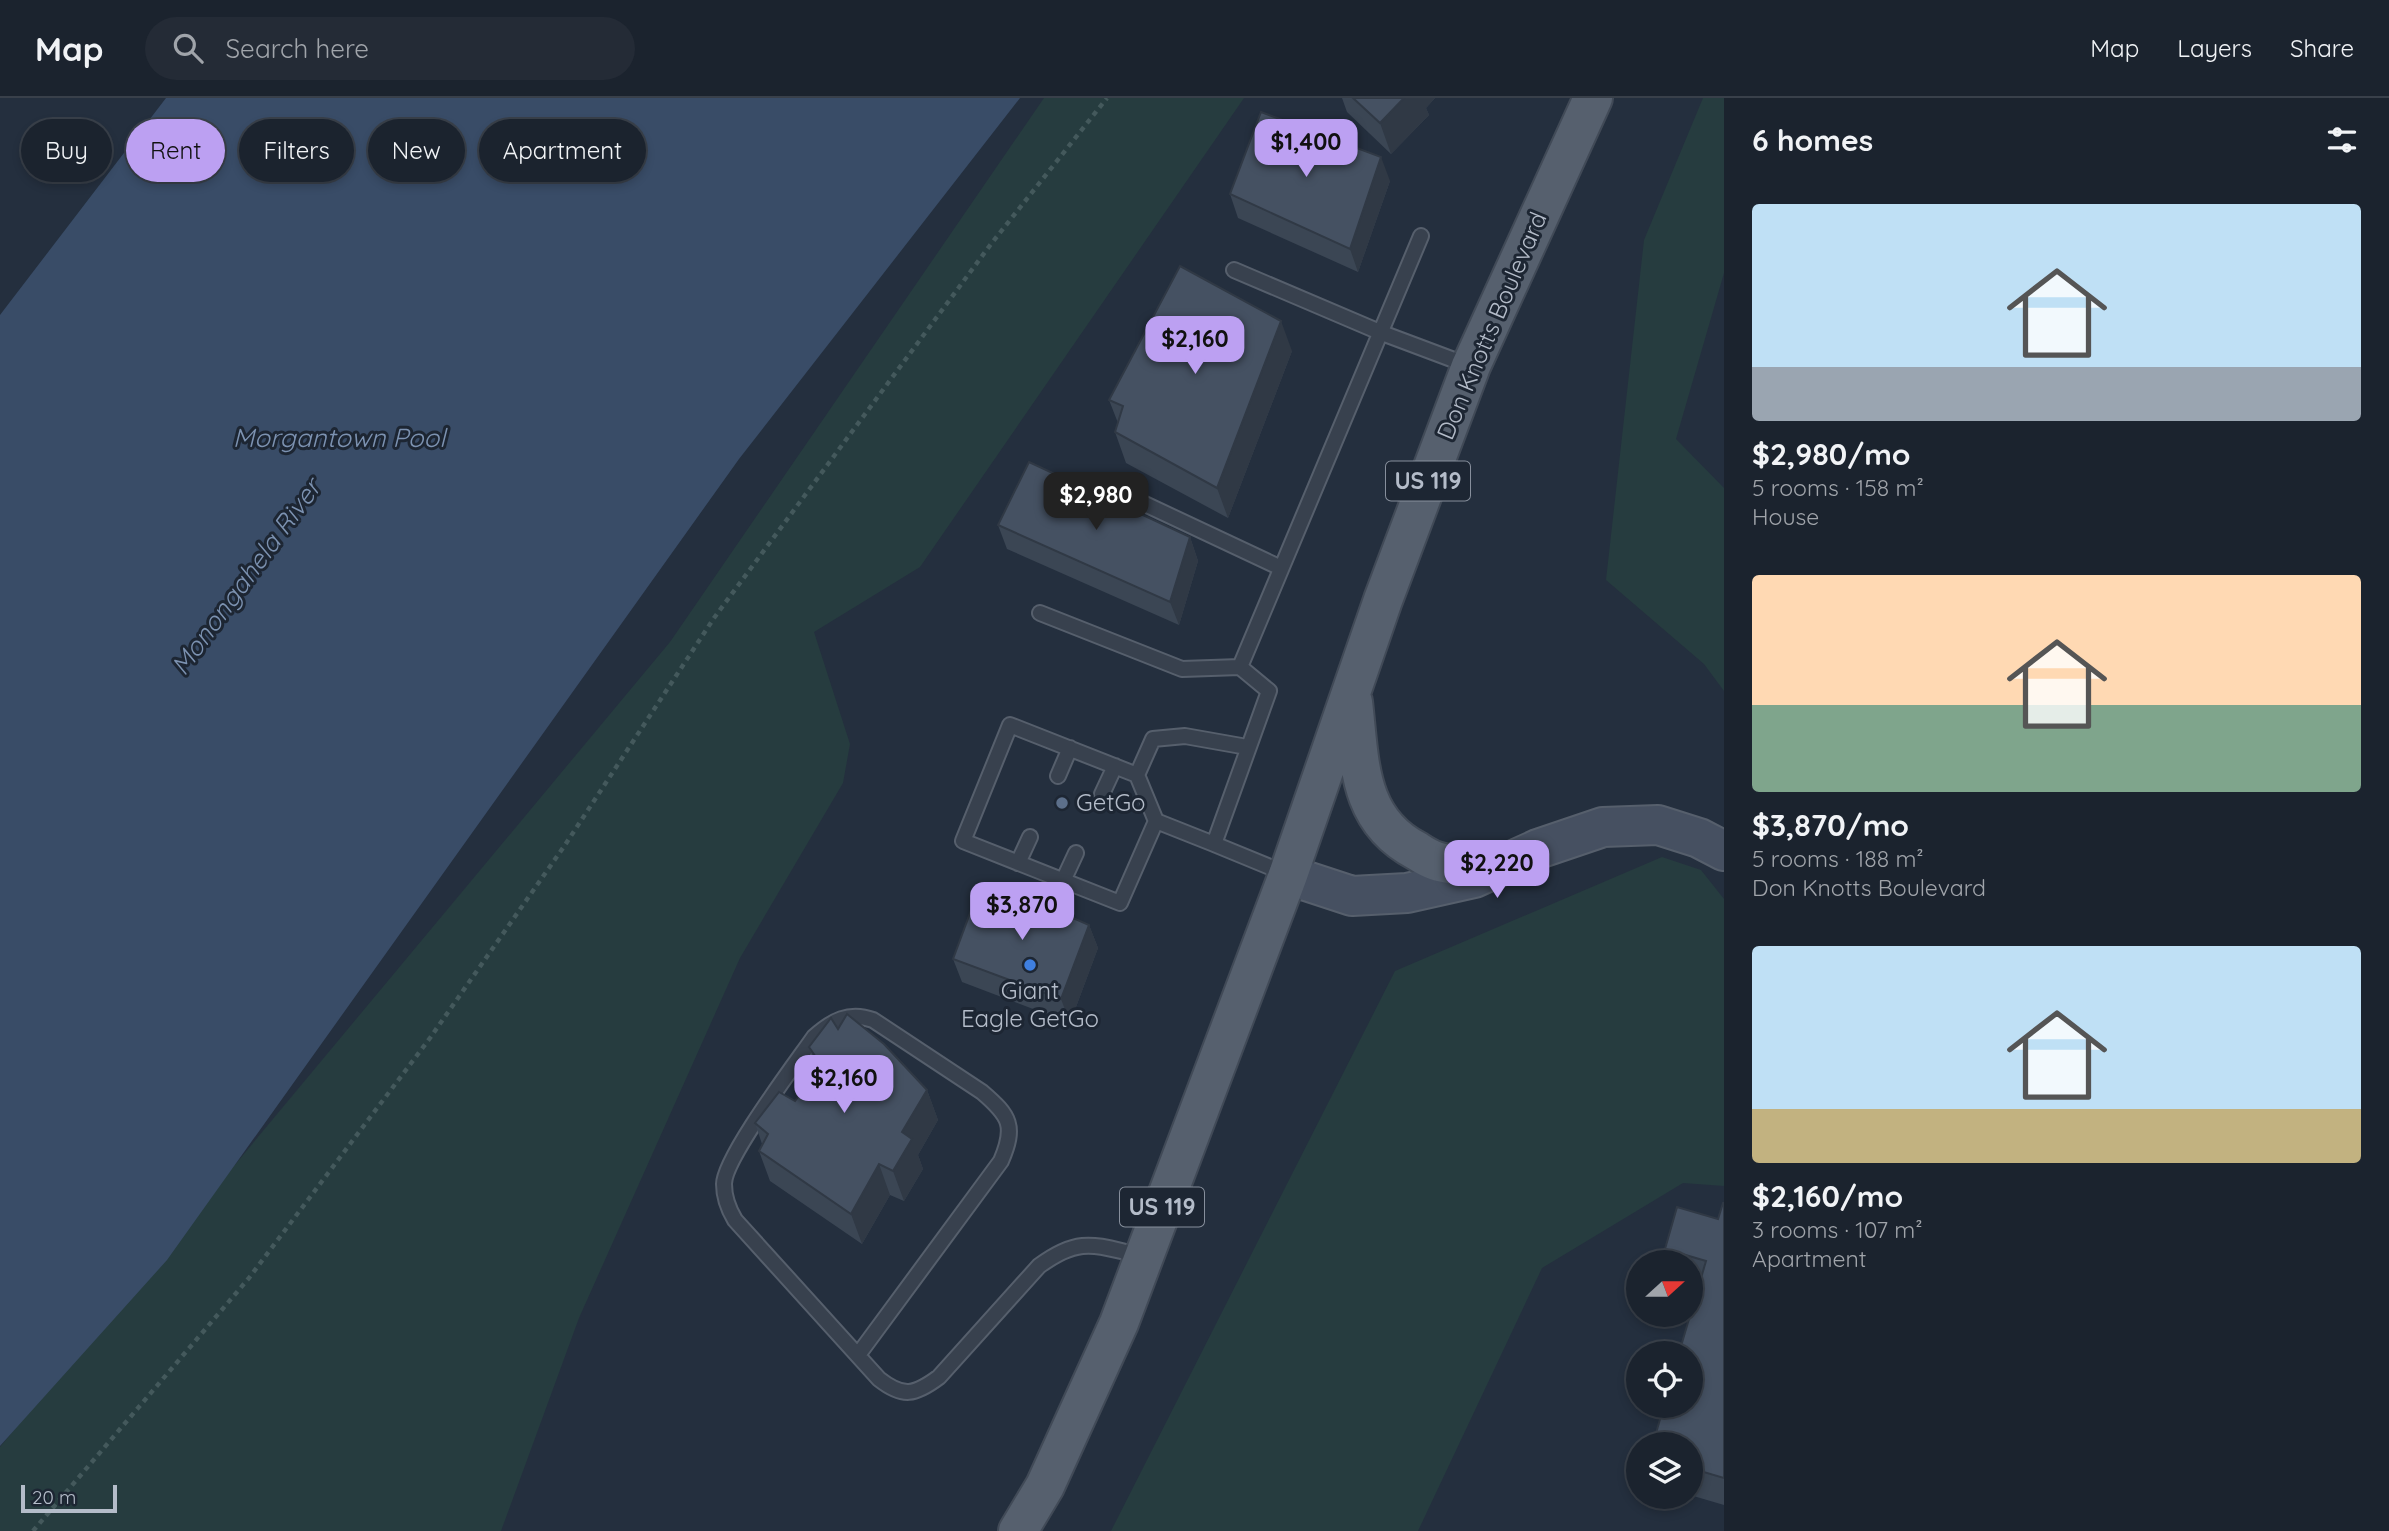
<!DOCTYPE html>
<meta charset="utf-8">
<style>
:root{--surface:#1b232e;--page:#242b36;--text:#f1f3f6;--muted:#a0a4aa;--line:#39404a;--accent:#bca0f2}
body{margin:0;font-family:Quicksand,sans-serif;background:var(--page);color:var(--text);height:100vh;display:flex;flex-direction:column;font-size:26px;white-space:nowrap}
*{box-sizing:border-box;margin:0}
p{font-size:23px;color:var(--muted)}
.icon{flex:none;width:38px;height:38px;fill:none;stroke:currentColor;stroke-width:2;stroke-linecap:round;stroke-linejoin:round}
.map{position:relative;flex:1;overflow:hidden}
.panel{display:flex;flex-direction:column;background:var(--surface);width:665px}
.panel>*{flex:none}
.hud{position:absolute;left:21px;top:21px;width:665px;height:63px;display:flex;gap:14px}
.needle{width:46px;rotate:69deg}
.buttons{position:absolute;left:1626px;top:1152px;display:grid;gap:14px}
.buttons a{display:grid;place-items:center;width:77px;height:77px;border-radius:50%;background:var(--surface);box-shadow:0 4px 10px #0003,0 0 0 2px var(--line);font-size:35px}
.scale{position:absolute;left:21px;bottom:18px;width:96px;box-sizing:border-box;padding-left:7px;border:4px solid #b4bcc9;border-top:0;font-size:19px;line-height:24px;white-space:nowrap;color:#b4bcc9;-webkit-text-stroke:5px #1d2633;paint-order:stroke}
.price{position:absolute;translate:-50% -60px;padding:0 16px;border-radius:14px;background:var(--accent);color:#111;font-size:23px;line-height:46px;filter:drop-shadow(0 2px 4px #0008)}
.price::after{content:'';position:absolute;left:50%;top:42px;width:21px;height:16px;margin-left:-10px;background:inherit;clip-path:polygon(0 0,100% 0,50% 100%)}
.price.on{background:#222;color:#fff}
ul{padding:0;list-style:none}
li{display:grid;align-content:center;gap:14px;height:371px;padding:0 28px}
li span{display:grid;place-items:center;height:217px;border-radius:7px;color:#555}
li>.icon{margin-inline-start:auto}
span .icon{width:126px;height:126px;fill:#fffc;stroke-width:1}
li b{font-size:30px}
h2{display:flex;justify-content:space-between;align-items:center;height:84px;padding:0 28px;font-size:30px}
.pill{padding:0 24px;border-radius:32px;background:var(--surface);box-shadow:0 4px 10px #0003,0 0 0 2px var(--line);font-size:24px;line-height:63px}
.pill.on{background:var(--accent);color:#111}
header{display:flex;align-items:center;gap:42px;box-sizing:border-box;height:98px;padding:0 35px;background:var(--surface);border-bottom:2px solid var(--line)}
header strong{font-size:33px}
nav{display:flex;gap:38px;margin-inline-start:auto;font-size:24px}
.search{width:490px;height:63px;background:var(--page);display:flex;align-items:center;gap:18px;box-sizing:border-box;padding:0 24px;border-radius:38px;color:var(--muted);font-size:26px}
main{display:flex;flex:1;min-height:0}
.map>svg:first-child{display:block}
.green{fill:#263c3f}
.water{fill:#394c67}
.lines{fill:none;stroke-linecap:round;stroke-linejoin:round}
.lane-casing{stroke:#565f6c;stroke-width:18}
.secondary-casing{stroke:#565f6c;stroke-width:42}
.primary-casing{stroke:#414a57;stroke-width:42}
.path{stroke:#44595c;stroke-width:4.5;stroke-dasharray:5 5;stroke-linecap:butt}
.lane{stroke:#38414e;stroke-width:14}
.secondary{stroke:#465061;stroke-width:38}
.primary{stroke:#56606e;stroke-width:38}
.wall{fill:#3b4654}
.shaded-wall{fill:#303945}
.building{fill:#455162;stroke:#303945;stroke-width:2}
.service-dot{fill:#5c6f8a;stroke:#1d2633;stroke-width:2.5}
.shop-dot{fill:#3f7fe0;stroke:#1d2633;stroke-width:2.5}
.labels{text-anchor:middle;stroke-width:6;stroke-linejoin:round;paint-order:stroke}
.shield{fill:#1d2633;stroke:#878f9c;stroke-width:2}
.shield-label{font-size:23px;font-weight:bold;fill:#b4bcc9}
.street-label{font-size:24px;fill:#b4bcc9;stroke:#1d2633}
.poi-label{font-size:24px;fill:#b4bcc9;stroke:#1d2633;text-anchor:start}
.water-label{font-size:26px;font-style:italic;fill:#7c92b1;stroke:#1d2633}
</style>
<header>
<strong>Map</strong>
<div class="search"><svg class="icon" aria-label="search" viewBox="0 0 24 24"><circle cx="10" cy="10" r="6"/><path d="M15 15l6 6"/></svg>Search here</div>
<nav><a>Map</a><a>Layers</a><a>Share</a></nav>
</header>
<main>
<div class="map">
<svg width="1724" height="1433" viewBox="0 0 1724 1433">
<rect width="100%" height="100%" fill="#242f3e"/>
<path class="green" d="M1044,0h200l-324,469 -106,65 36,112 -7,39 -103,175 -161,360 -78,213h-501v-84l670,-805z
M1703,0h21v175l-48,166 48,49v203l-20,-27 -98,-84 38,-340z
M1662,759l39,13 23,29v287l-41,-3 -141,85 -124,263h-307l284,-560z"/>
<path class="water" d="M166,0h854l-281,361 -572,801 -167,186v-1131z"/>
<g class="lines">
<defs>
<path id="lane" d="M1234,172l148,63 88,33
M1098,384l183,86
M1040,515l142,56 58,-2 181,-431
M1240,569l29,24 -55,153 73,30
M1137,677l16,-36 32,-3 62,11
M1058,678l12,-28
M1102,696l13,-28
M1156,723l-36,82 -157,-62 47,-116 127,50 19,46 58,23
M1018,765l12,-26
M1063,783l13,-28
M858,1257l143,-194c15,-35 9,-45 -19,-69l-109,-72c-24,-9 -41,1 -59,17 -18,26 -90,121 -90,147 0,13 5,26 11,36l144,159c24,19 36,16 60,-2l100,-111c42,-31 57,-20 104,-10"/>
<path id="secondary" d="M1288,777l64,21 55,-3 67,-15 64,-29 65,-22 55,-2 41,13 25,13"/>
<path id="primary" d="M1353,604c7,60 4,118 64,149 6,4 13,8 19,10 18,6 41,5 59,7
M1018,1433l27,-45 74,-163 169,-448 95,-275 88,-234 122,-268"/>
</defs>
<use href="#lane" class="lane-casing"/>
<use href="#secondary" class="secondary-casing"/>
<use href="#primary" class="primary-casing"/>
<path class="path" d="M33,1433l216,-253 181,-240 135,-193 149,-227 277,-374 116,-146"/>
<use href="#lane" class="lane"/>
<use href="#secondary" class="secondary"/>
<use href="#primary" class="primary"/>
</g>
<path class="wall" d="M1342,0h93l-9,10 3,7 -38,39 -44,-42z
M1390,83l-32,91 -120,-54 -8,-24z
M1292,253l-64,167 -102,-55 -11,-31 3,-9 -9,-23z
M998,427l192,12 8,24 -19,64 -172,-76z
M1089,827l9,23 -28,75 -108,-41 -9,-23z
M838,931l89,61 11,30 -20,35 5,14 -19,32 -14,-6 -28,49 -92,-63 -11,-30 3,-7 -7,-21 40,-22 23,-29 -9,-25z
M1724,1105v302l-34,-10v-51l9,-158 -9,-3v-21h-20l-5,-13 53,-30z"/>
<path class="shaded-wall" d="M1404,0h31l-9,10 3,7 -38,39 -11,-31z
M1381,59l9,24 -32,91 -8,-23z
M1281,223l11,30 -64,167 -11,-30z
M1190,439l8,24 -19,64 -9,-23z
M1089,827l9,23 -28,75 -9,-24z
M927,992l11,30 -20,35 5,14 -19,32 -11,-30 9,-39z
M879,1066l11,31 -28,49 -11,-30z"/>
<path class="building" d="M1353,0h51l-24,25z
M1261,14l120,45 -31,92 -120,-55z
M1180,168l101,55 -64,167 -102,-56 8,-26 -14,-6z
M1029,364l161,75 -20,65 -172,-77z
M979,791l60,14 50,22 -28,74 -108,-40z
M847,916l37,30 43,46 -25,42 10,7 -19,32 -14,-7 -28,50 -92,-63 9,-17 -13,-11 24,-31 16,9 27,-35 -13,-19 22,-29 7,11z
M1723,1105h1v275l-34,-10v-24h-37l11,-39h26v-52h-11l27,-92 -41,-12 12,-42 41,12z"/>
<circle class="service-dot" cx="1062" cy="705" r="7"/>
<circle class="shop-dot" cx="1030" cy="867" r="7"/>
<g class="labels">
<g class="shield">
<rect x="1386" y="363.5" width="84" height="39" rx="5"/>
<rect x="1120" y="1089.5" width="84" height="39" rx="5"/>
</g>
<g class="shield-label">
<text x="1428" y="391">US 119</text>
<text x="1162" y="1117">US 119</text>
</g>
<g class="street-label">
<text transform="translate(1492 228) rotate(-67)" y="8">Don Knotts Boulevard</text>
</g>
<g class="poi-label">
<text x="1076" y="713">GetGo</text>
<text x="1030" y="901" text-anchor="middle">Giant<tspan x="1030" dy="28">Eagle GetGo</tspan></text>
</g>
<g class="water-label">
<text x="339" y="349">Morgantown Pool</text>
<text transform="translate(246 479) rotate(-54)" y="9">Monongahela River</text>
</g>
</g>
</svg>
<div class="buttons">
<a><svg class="needle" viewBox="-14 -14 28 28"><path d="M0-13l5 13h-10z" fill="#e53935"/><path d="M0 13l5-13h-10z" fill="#a0a4aa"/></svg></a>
<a><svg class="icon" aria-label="locate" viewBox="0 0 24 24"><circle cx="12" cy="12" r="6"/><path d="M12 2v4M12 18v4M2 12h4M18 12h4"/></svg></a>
<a><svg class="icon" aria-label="layers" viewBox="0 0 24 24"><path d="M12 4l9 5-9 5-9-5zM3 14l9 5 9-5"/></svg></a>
</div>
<div class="scale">20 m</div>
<b class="price" style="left:1306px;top:81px">$1,400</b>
<b class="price" style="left:1195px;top:278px">$2,160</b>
<b class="price on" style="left:1096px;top:434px">$2,980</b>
<b class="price" style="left:1497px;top:802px">$2,220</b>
<b class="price" style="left:1022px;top:844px">$3,870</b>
<b class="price" style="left:844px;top:1017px">$2,160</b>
<div class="hud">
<a class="pill">Buy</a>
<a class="pill on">Rent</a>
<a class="pill">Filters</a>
<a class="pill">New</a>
<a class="pill">Apartment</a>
</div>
</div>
<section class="panel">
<h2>6 homes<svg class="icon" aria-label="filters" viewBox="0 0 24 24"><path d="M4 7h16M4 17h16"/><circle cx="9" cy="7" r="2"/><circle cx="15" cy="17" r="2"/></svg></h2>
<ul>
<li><span style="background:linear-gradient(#bfe0f5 75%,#9aa5b1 0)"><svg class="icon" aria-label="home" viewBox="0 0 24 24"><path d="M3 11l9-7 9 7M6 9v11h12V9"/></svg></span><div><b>$2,980/mo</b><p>5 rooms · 158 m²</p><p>House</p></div></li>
<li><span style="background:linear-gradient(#ffd9b3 60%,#7fa58c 0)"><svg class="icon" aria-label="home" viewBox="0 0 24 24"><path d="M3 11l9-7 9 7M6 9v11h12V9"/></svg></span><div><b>$3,870/mo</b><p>5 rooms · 188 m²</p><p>Don Knotts Boulevard</p></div></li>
<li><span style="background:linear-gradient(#bfe0f5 75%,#c2b280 0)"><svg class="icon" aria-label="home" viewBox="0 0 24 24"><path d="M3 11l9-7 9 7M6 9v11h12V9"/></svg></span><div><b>$2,160/mo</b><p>3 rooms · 107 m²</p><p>Apartment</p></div></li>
</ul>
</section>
</main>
